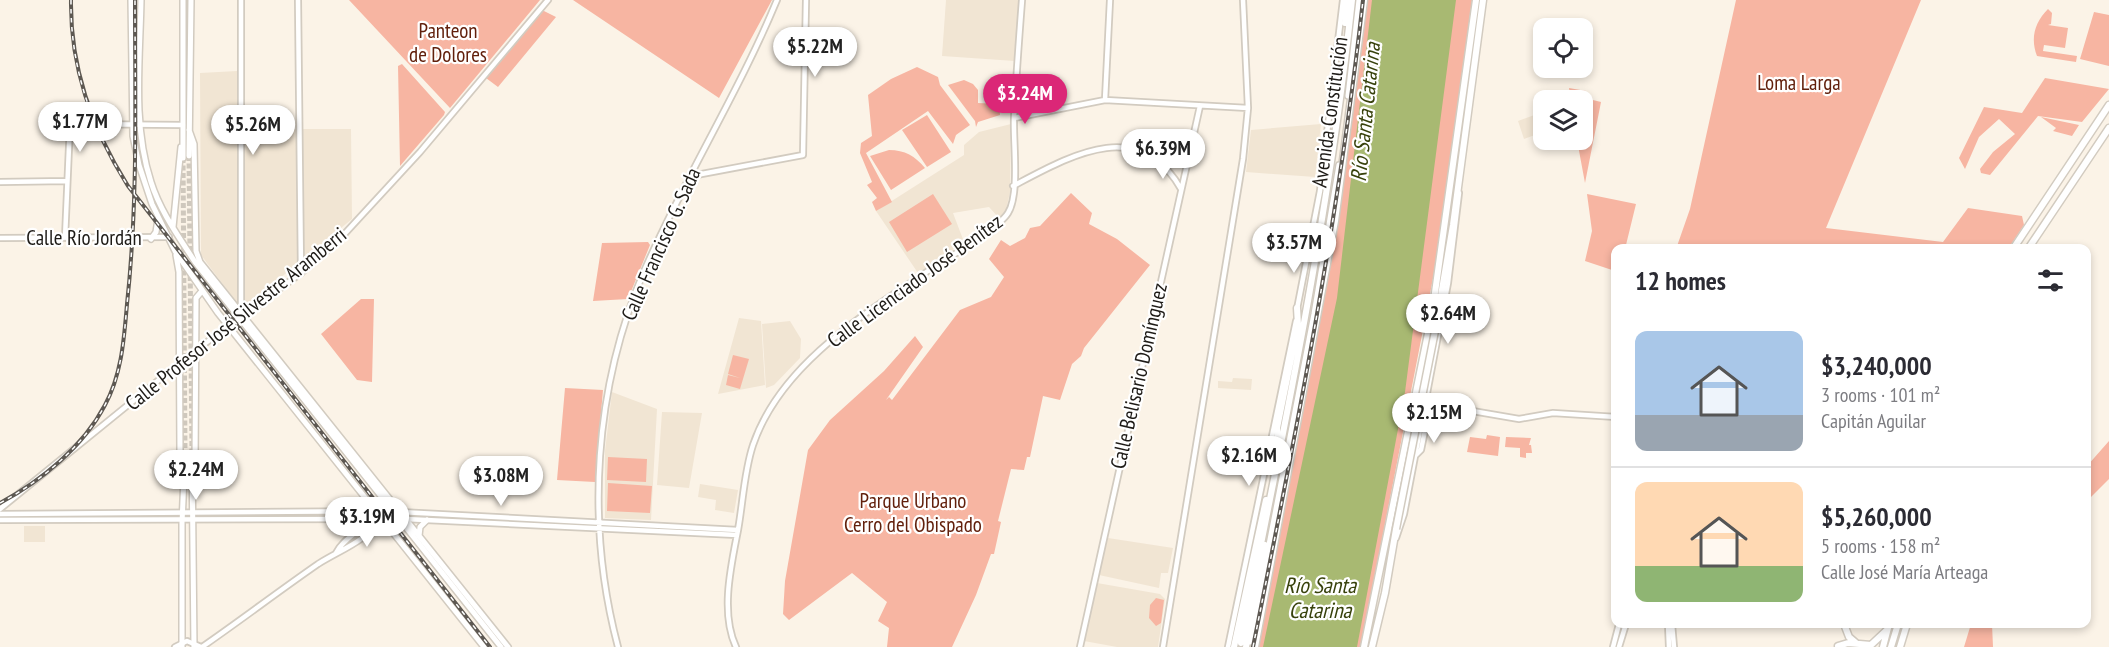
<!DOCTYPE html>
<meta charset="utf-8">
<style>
:root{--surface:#fff;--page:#f7f7f7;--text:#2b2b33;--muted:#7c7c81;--line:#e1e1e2;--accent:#db2777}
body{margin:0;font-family:"PT Sans Narrow",sans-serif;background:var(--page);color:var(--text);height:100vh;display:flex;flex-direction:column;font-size:22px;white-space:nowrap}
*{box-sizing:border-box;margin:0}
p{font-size:20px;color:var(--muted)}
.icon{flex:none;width:33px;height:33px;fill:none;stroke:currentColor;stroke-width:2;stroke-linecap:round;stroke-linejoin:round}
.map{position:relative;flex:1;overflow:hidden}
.sheet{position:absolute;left:1611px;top:244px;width:480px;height:384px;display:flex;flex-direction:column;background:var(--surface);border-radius:12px;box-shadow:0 3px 9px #0003}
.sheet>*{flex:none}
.controls{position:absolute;left:1533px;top:18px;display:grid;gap:12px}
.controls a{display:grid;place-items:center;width:60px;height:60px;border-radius:12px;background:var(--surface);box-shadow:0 3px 9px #0003;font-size:30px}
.price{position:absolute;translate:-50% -51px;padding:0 14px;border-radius:21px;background:#fff;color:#222;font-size:20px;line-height:39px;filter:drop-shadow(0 2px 3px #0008)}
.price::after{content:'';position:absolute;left:50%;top:36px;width:18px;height:14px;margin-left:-9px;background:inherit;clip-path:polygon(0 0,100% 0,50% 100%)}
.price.current{background:var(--accent);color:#fff}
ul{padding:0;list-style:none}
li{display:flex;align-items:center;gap:18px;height:150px;padding:0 24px}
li+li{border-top:2px solid var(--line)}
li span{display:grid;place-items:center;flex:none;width:168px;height:120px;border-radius:12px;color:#555}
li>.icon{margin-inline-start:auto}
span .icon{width:72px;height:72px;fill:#fffc;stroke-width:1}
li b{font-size:26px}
h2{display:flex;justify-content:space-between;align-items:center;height:72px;padding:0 24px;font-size:26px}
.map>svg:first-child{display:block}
.built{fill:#f1e5d3}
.green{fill:#f7b5a2}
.water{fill:#a8b972}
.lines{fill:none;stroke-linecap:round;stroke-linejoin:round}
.primary-tunnel{stroke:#cfc8bd;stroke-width:5;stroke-dasharray:5 2.5;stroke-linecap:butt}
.tertiary-casing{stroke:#d2cbc0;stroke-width:8}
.secondary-casing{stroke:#d2cbc0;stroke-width:8}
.primary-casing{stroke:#d2cbc0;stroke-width:8}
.trunk-casing{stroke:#d2cbc0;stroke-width:9}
.tertiary{stroke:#fff;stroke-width:4.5}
.secondary{stroke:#fff;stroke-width:4.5}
.primary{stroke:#fff;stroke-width:5}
.trunk{stroke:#fff;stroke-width:6}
.rail-casing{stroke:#5d5852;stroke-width:4}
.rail{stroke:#fff;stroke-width:1.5;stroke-dasharray:4.5;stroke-linecap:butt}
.trunk-bridge-casing{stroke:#d2cbc0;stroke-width:9;stroke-linecap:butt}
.trunk-bridge{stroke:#fff;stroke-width:6}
.labels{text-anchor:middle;stroke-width:4.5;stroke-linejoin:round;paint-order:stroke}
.park-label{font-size:21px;fill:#62200c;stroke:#fff}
.street-label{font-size:21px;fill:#1e1b17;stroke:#fff}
.water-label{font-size:22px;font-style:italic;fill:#38420c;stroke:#fff}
</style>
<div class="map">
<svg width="2109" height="647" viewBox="0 0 2109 647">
<rect width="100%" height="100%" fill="#fbf3e7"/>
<path class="built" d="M946,0h74l-5,61 -73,-5z
M237,71l1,58h113l1,90 -106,87h-7l-38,-51 -1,-182z
M1543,112v20l-19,7 -6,-18z
M1011,124l-1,68 -4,18 -7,8 -10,-11 -36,6 11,29 -46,31 -42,-62 88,-56v-10l15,-13z
M1321,124l-6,53 -69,-5 5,-42z
M739,318l22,3 4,64 -47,9z
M790,321l11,18 -1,19 -26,27 -8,3 -4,-64z
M1233,378l19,1 -1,11 -33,-2v-7l14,1z
M612,392l45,17 -6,111 -46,-2v-67z
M662,412l40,1 -13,75 -32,-3z
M700,484l38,6 -4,23 -19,-3 1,-10 -18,-3z
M24,526h21v16h-21z
M1108,538l65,10 -5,25h-7l-2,15 -60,-13z
M1097,583l63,11 5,5 -7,48h-41l-33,-6z"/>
<path class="green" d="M349,0h191l-90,108z
M573,0h199l-53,98z
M1364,0h108l-33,248 -78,399h-105c44,-214 77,-430 108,-647z
M1736,0h185l-95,228 117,14 25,-34 54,8 2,9 -16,24h-332l14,-40z
M2048,9l4,4 -1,11 -3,1 20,3 -3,20 -21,-3 -1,6 34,5 -1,6 -39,-6c-7,-18 -2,-34 11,-47z
M542,10l14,7 -58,70 -12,-9z
M2094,12l15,3v51l-29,-7z
M402,64l43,48 -1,3 -44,51 -2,-100z
M917,67l21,10 2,8 30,40 -14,10 -3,9 -25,-33 -62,42 26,49 -16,9 -4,-9 5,-4 -10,-13 5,-3 -12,-29 1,-10 11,-7 -4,-41 23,-16z
M2045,78l64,11 -27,33 -44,-6 -48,59 -9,-2 -1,-4 13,-17 22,-18 -16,-15 -20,18 -14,32 -6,-11 25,-51 38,6z
M964,80l9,4 5,6v13l21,1 1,11 -22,7 -2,5 -1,-6 -27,-36z
M1569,88l17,3 -1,7 16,4 -16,81 -8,-43h5v-40h-11z
M927,115l24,37 -24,15 -25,-37z
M2041,117l38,8 -7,11 -19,-5 3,-3z
M889,150c16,0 26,6 36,18l-34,22 -21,-34z
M1071,193l21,20 -3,11 28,15 33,26 -66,83 -3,8 -9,8 -12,36 -17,-4 -13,61h-3l-3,13 -13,-1 -13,52 3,1 -7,32h-3l-15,41 -24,52h-65l2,-19 -11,-7 9,-19 -35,-29 -63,47 -6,-6 2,-33 23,-131 22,-30 54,-49 31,-35 8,11 -37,53 3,-3 3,3 68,-90 31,-13 13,-20 -15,-18 12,-19 9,6 15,-8 5,-10 10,-2z
M933,194l19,30 -45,28 -18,-30z
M1587,194l49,10 -11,45h-9l-1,22 -30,-10 7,-30z
M648,242l2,3 -22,54 -35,2 9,-58z
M361,299h13l-2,83 -15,-2 -36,-46z
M733,355l16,4 -9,30 -14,-4 2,-10 12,3 -12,-4z
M565,388l38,2 -8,92 -38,-2z
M1487,435l13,2 -2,19 -31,-4 3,-15 16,2z
M1506,437l25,1 -2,7h2l1,8h-6v5l-6,-1v-9l-15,-1z
M2109,441v38l-22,22v-35z
M608,457l39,2 -1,23 -39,-2z
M608,483l44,3 -2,27 -43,-2z
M1156,598l8,2 -3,23 -5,3 -7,-8 1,-13z
M1971,624h21l1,23h-29z"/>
<path class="water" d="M1372,0h84l-51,392 -48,255h-94l74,-349z"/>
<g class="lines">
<path class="primary-tunnel" d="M189,156l3,297
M183,158l2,296"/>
<defs>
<path id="tertiary" d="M298,0l3,273
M1105,100l5,-100
M1014,118l91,-18 143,8
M691,176l112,-21 3,-155
M0,182l67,-1
M1013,186c57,-30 126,-71 168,3
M0,238l169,-1
M65,238l5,-114 113,1
M1297,309l23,-118 23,-191
M241,312v-312
M1426,403l93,16 34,-6 63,4
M1415,456l6,-6 8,-39 9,-5
M400,512l338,18
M405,519l332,16
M1396,538l8,-24 44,-231 11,-90
M336,553c9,-18 31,-23 39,-43
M1668,624l1,23
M1672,624l2,23
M175,647l12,-6 14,6
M202,647c39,-27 77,-56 116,-83 22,-14 47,-22 63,-45
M618,647c-33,-124 -24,-260 27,-378 40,-92 94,-177 132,-269
M736,647c-16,-34 -5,-81 2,-117 5,-28 6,-58 15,-85 27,-80 111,-131 178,-176 18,-12 66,-39 77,-56 12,-19 5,-71 6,-95 2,-39 5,-79 8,-118
M1080,647l120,-541
M1163,647l80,-488 5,-51 -5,-108
M1228,647l68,-326
M1613,647l6,-23
M1619,647l7,-23"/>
<path id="secondary" d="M0,509l192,-156 109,-80 37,-32 82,-89 128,-152
M0,514l394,-3
M0,520l402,-1"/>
<path id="primary" d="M131,0l2,136 6,29 13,39 23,47 43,62 266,334
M141,0c-1,59 -9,125 10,182 9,29 28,55 44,80l306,385
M1348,96l11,-96
M189,130l5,14 2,107 4,11 308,385
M189,156l2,-156
M183,158v-158
M173,227l8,-80
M151,239l5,-7 2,-13
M176,255l3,17 1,182 5,20
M192,453l2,194
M195,466l1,-168 6,-7
M419,536l1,-9 7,-7
M1250,642l64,-328 25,-149
M182,647v-124l3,-69"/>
<path id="trunk" d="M1345,23l2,-23
M2013,249l96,-144
M2028,249l81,-121
M1435,331l18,-106 30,-225
M1278,446l-1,-18 21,-103 -1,-17
M1844,624l5,13 7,6
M1241,643c43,-213 88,-426 111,-643
M1838,646l10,-3 23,2 16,-15
M1234,647l32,-147
M1246,647l19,-102
M1255,647l80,-426 29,-221
M1364,647l68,-333 44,-314
M1372,647l13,-54 11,-64
M1883,647l6,-23
M1891,647l7,-23
M1900,647l7,-23"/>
</defs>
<use href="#tertiary" class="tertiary-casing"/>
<use href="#secondary" class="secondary-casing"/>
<use href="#primary" class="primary-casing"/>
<use href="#trunk" class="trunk-casing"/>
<use href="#tertiary" class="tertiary"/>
<use href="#secondary" class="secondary"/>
<use href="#primary" class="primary"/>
<use href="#trunk" class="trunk"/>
<defs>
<path id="rail" d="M71,0c-1,68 21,129 57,186l362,461
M0,503c41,-22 83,-56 105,-98 17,-31 19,-67 22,-101 11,-101 8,-203 8,-304
M1253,647c43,-214 86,-430 110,-647"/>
</defs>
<use href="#rail" class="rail-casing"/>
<use href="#rail" class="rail"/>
<defs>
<path id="trunk-bridge" d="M1396,529l39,-198"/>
</defs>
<use href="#trunk-bridge" class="trunk-bridge-casing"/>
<use href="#trunk-bridge" class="trunk-bridge"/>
</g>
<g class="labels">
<g class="park-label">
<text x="448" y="38">Panteon<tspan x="448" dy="24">de Dolores</tspan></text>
<text x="1799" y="90">Loma Larga</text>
<text x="913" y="508">Parque Urbano<tspan x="913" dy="24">Cerro del Obispado</tspan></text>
</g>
<g class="street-label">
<text transform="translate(1330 112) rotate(-82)" y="7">Avenida Constitución</text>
<text x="84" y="245">Calle Río Jordán</text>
<text transform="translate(661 244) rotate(-66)" y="7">Calle Francisco G. Sada</text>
<text transform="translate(915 281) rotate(-36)" y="7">Calle Licenciado José Benítez</text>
<text transform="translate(236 319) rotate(-39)" y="7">Calle Profesor José Silvestre Aramberri</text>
<text transform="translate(1139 376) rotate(-77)" y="7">Calle Belisario Domínguez</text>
</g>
<g class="water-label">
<text transform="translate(1365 112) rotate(-84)" y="8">Río Santa Catarina</text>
<text x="1320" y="593">Río Santa<tspan x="1320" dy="25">Catarina</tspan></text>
</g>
</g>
</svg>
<div class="controls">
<a><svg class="icon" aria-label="locate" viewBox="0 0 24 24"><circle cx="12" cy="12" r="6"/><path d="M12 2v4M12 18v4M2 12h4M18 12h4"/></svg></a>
<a><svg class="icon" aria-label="layers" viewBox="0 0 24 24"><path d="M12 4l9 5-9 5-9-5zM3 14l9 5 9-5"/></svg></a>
</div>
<b class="price" style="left:815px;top:78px">$5.22M</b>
<b class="price current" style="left:1025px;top:125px">$3.24M</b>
<b class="price" style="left:80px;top:153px">$1.77M</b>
<b class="price" style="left:253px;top:156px">$5.26M</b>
<b class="price" style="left:1163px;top:180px">$6.39M</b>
<b class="price" style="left:1294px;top:274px">$3.57M</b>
<b class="price" style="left:1448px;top:345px">$2.64M</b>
<b class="price" style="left:1434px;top:444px">$2.15M</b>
<b class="price" style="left:1249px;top:487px">$2.16M</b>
<b class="price" style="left:196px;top:501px">$2.24M</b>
<b class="price" style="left:501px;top:507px">$3.08M</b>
<b class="price" style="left:367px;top:548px">$3.19M</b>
<section class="sheet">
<h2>12 homes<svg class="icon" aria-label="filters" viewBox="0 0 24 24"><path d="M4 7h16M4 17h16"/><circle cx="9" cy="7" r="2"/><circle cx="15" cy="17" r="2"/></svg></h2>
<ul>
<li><span style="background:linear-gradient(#a9c7e8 70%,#9aa5b1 0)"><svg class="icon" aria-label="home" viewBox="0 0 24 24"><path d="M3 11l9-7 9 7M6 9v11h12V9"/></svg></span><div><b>$3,240,000</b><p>3 rooms · 101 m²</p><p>Capitán Aguilar</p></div></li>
<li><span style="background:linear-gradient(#ffd9b3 70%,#8fb573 0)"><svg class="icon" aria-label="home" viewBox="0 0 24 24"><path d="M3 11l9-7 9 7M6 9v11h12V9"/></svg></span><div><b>$5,260,000</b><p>5 rooms · 158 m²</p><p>Calle José María Arteaga</p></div></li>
</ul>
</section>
</div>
